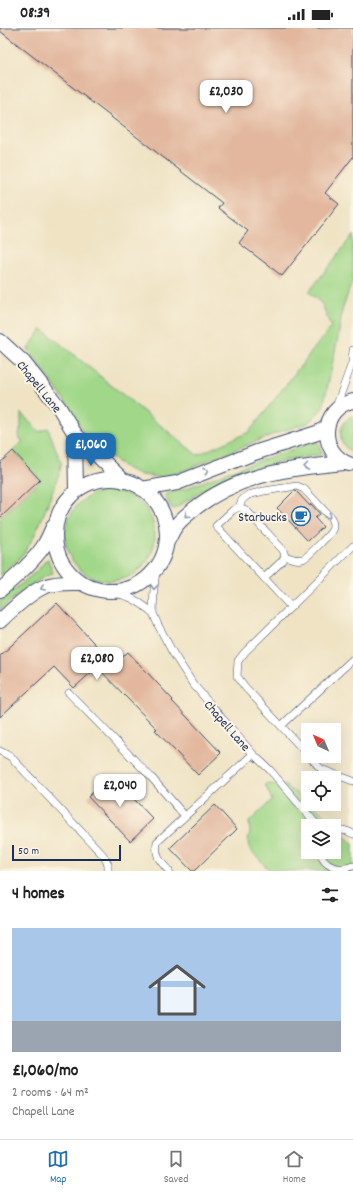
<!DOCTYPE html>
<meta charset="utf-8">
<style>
:root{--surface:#fff;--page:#f6f6f6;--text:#222;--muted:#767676;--line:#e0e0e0;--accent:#1f6fb2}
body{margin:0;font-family:Dekko,sans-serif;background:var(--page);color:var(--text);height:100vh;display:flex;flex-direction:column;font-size:15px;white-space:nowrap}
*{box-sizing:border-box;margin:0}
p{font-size:13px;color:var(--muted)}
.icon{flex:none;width:22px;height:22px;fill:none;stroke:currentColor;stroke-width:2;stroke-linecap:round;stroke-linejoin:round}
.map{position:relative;height:843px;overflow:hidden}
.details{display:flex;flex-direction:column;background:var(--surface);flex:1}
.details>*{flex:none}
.needle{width:26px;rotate:316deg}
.tools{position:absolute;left:301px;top:695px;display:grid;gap:8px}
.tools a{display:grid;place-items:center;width:40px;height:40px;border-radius:0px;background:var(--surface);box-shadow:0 4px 16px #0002;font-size:20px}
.scale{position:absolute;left:12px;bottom:10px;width:109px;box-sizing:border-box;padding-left:4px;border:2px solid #1b2f5e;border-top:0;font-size:11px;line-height:14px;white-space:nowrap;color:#1b2f5e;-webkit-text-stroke:3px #fcf5e5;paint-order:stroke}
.price{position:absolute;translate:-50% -34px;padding:0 9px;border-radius:8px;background:#fff;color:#222;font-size:13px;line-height:26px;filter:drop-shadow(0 1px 2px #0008)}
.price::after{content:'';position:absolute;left:50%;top:24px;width:12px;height:9px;margin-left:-6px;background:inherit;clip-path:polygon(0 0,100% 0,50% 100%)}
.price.active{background:var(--accent);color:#fff}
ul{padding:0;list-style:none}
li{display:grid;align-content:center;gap:8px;height:212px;padding:0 12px}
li+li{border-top:1px solid var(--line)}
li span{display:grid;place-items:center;height:124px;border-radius:0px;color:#555}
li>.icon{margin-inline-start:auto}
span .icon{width:72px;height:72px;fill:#fffc;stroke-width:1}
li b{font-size:17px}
h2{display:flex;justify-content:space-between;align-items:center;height:48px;padding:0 12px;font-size:17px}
.status{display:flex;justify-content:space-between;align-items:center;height:28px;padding:0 20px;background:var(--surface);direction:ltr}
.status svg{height:11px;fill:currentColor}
.tab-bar{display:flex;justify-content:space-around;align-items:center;height:56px;border-top:1px solid var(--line);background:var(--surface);font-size:11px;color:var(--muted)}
.tab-bar a{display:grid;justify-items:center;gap:2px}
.tab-bar .active{color:var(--accent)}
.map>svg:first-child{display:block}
.green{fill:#a0d788;stroke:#5e8373;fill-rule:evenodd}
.building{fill:#e2b79e}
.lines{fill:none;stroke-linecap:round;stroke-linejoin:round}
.service-casing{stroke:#3b4a6d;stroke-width:8}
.minor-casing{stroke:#3b4a6d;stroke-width:16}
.service{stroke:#fff;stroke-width:7}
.minor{stroke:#fff;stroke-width:14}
.oneway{stroke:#8d97ae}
.labels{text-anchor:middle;stroke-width:4;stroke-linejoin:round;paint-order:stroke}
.street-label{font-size:13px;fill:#1b2f5e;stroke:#fcf5e5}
.poi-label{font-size:13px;fill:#1b2f5e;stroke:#fcf5e5;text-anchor:end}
</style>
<div class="status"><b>08:39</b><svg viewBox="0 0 49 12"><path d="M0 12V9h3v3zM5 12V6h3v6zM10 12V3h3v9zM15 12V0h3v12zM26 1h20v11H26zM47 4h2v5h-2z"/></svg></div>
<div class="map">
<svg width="353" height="843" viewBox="0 0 353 843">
<rect width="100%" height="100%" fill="#fcf5e5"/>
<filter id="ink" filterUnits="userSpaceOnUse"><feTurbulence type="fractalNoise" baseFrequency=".025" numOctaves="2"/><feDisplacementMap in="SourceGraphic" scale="8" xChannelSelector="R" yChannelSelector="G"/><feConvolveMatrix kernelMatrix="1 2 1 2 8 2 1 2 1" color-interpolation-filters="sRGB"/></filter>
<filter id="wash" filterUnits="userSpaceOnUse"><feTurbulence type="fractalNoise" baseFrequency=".012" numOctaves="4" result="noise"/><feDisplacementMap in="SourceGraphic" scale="16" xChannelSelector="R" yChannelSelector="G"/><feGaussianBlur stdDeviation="0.9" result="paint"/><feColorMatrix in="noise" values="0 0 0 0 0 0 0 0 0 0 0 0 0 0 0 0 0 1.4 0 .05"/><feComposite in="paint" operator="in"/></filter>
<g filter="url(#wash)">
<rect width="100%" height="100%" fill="#efe3c4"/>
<path class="green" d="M353,207v47l-3,5 -8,24 -3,21 -16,76 -15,15 -26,8 -104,42 -17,4 -20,-2 -15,-7 -28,-19 -14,-15 -14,-26 -42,-59 14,-20 155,126 52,-23 82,-105 -9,-23 -13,-12z
M21,385l18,19 9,-4 13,35 -1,8c-10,25 -21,62 -37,83 -6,8 -15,14 -23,21v-57l40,-38 -27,-29 10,-10 -5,-3 3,-11z
M353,387v38c-17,-9 -16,-29 0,-38z
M315,414h3l4,12 -44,8 -75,28 -29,19 -3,-1 -3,-7 -4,-5c6,-5 15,-5 23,-8 42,-17 84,-32 128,-46z
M65 508a45 45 0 1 1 90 0a45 45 0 1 1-90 0Z
M48,531l5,14c-21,8 -36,23 -53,37v-9l38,-31 8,-10z
M265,756l19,1 24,16v3l6,1 39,39v27h-83l-21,-23 -1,-7 2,-9 -1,-10 23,-22zM308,798h26v26h-26z"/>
<g id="blocks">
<path class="building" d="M0,0h353v129l-28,36 14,11 -57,72 -43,-33 9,-12 -30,-23 4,-5 -222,-172z
M13,423l27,29 -40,38v-55z
M294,463h2l14,15 1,-2 9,10 -5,4 8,9 -15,14 -31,-33z
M57,575l57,62 14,-13 45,48 -1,1 49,52 -23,22 -43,-45 2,-1 -60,-62 -23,21 -20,-21 -54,50v-61z
M111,747l42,44 -23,22 -42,-44z
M215,777l22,24 -43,42h-2l-22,-23z"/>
</g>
</g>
<g filter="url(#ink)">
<use href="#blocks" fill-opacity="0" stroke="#3b4a6d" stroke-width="1"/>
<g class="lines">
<defs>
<path id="service" d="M336,379l16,-44 1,-13
M239,479l3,-7 6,-5 16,-4 33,-5 7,3 27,29c2,4 3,8 1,12 -2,4 -24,27 -29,29 -6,2 -13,-1 -18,-3
M160,534l-4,8 -2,18 -1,25 5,12 15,28 20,31 60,70 17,16 48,56
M264,550l18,-17 3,-5 -2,-6 -37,-40 -7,-3 -6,3 -17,16 75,81
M108,563c22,5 28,8 45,22
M69,665l82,84 34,39
M281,698l72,-67
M0,723l11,6 92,98 5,9v7
M308,727l-63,-68 -8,-11 1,-15 7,-9 108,-106
M309,728l12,13 32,12
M334,803c7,-2 13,-1 19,3
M320,824c4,16 19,19 33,14
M169,843c-9,-10 -14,-14 -12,-29l96,-88"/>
<path id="minor" d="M0,313l24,22 20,25 16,21 15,25 49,47
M75,406l1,57
M349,436c-31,-12 -29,-56 4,-63
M55 507a56 56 0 1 1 112 0a56 56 0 1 1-112 0Z
M142,461l35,-6 80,-31 60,-19 10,-6
M167,514c3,-5 5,-11 9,-16 4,-6 12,-12 18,-17 44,-35 96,-41 150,-46
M0,562c16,-13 31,-26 43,-43 4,-6 7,-13 10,-20
M0,593c12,-11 31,-30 46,-35 11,-4 23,-3 35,-3"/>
</defs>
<use href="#service" class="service-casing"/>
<use href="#minor" class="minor-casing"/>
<use href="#service" class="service"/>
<use href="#minor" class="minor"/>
</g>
<defs><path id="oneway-chevron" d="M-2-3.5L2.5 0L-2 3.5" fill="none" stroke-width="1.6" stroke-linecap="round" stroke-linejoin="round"/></defs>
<g class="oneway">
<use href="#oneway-chevron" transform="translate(306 439) rotate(173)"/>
<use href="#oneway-chevron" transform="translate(206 443) rotate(-20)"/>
<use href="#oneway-chevron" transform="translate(187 487) rotate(138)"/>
<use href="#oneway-chevron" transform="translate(328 488) rotate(51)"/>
<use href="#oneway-chevron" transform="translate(154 559) rotate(95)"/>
<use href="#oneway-chevron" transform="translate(43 560) rotate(155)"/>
</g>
</g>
<defs>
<symbol id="cafe-ring" viewBox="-11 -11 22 22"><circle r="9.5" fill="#fcf5e5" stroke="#1f6fb2" stroke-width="1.5"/><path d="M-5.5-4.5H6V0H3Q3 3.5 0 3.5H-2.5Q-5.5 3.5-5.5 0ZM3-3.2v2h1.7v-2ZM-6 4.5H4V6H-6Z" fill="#1f6fb2"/></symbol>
</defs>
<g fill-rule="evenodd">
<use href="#cafe-ring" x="290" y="477" width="22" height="22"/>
</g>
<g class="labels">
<g class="street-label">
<text transform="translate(40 358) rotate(51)" y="5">Chapell Lane</text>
<text transform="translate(228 697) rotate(49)" y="5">Chapell Lane</text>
</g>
<g class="poi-label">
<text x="287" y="493">Starbucks</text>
</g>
</g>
</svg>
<div class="tools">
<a><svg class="needle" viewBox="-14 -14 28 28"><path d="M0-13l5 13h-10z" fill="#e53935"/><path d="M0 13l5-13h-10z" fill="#767676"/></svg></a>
<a><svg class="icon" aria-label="locate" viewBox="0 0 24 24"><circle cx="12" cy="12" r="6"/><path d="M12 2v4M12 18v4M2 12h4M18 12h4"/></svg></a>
<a><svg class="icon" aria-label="layers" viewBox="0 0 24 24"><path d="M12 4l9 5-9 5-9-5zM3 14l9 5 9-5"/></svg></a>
</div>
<div class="scale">50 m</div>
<b class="price" style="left:226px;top:86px">£2,030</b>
<b class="price active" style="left:91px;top:439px">£1,060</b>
<b class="price" style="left:97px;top:653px">£2,080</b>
<b class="price" style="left:120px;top:780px">£2,040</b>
</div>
<section class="details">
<h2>4 homes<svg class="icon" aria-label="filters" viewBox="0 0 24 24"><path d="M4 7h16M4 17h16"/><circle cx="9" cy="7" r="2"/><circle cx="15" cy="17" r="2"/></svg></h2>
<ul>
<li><span style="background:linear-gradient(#a9c7e8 75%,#9aa5b1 0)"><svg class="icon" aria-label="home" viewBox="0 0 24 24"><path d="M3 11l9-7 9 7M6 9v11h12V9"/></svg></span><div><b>£1,060/mo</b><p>2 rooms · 64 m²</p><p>Chapell Lane</p></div></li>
</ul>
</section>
<nav class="tab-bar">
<a class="active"><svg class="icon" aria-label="map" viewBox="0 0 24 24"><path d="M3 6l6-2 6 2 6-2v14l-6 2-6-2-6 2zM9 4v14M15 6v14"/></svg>Map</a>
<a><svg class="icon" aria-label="saved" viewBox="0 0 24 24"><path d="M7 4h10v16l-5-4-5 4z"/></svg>Saved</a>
<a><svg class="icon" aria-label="home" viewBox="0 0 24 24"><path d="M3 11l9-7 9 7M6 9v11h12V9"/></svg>Home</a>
</nav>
